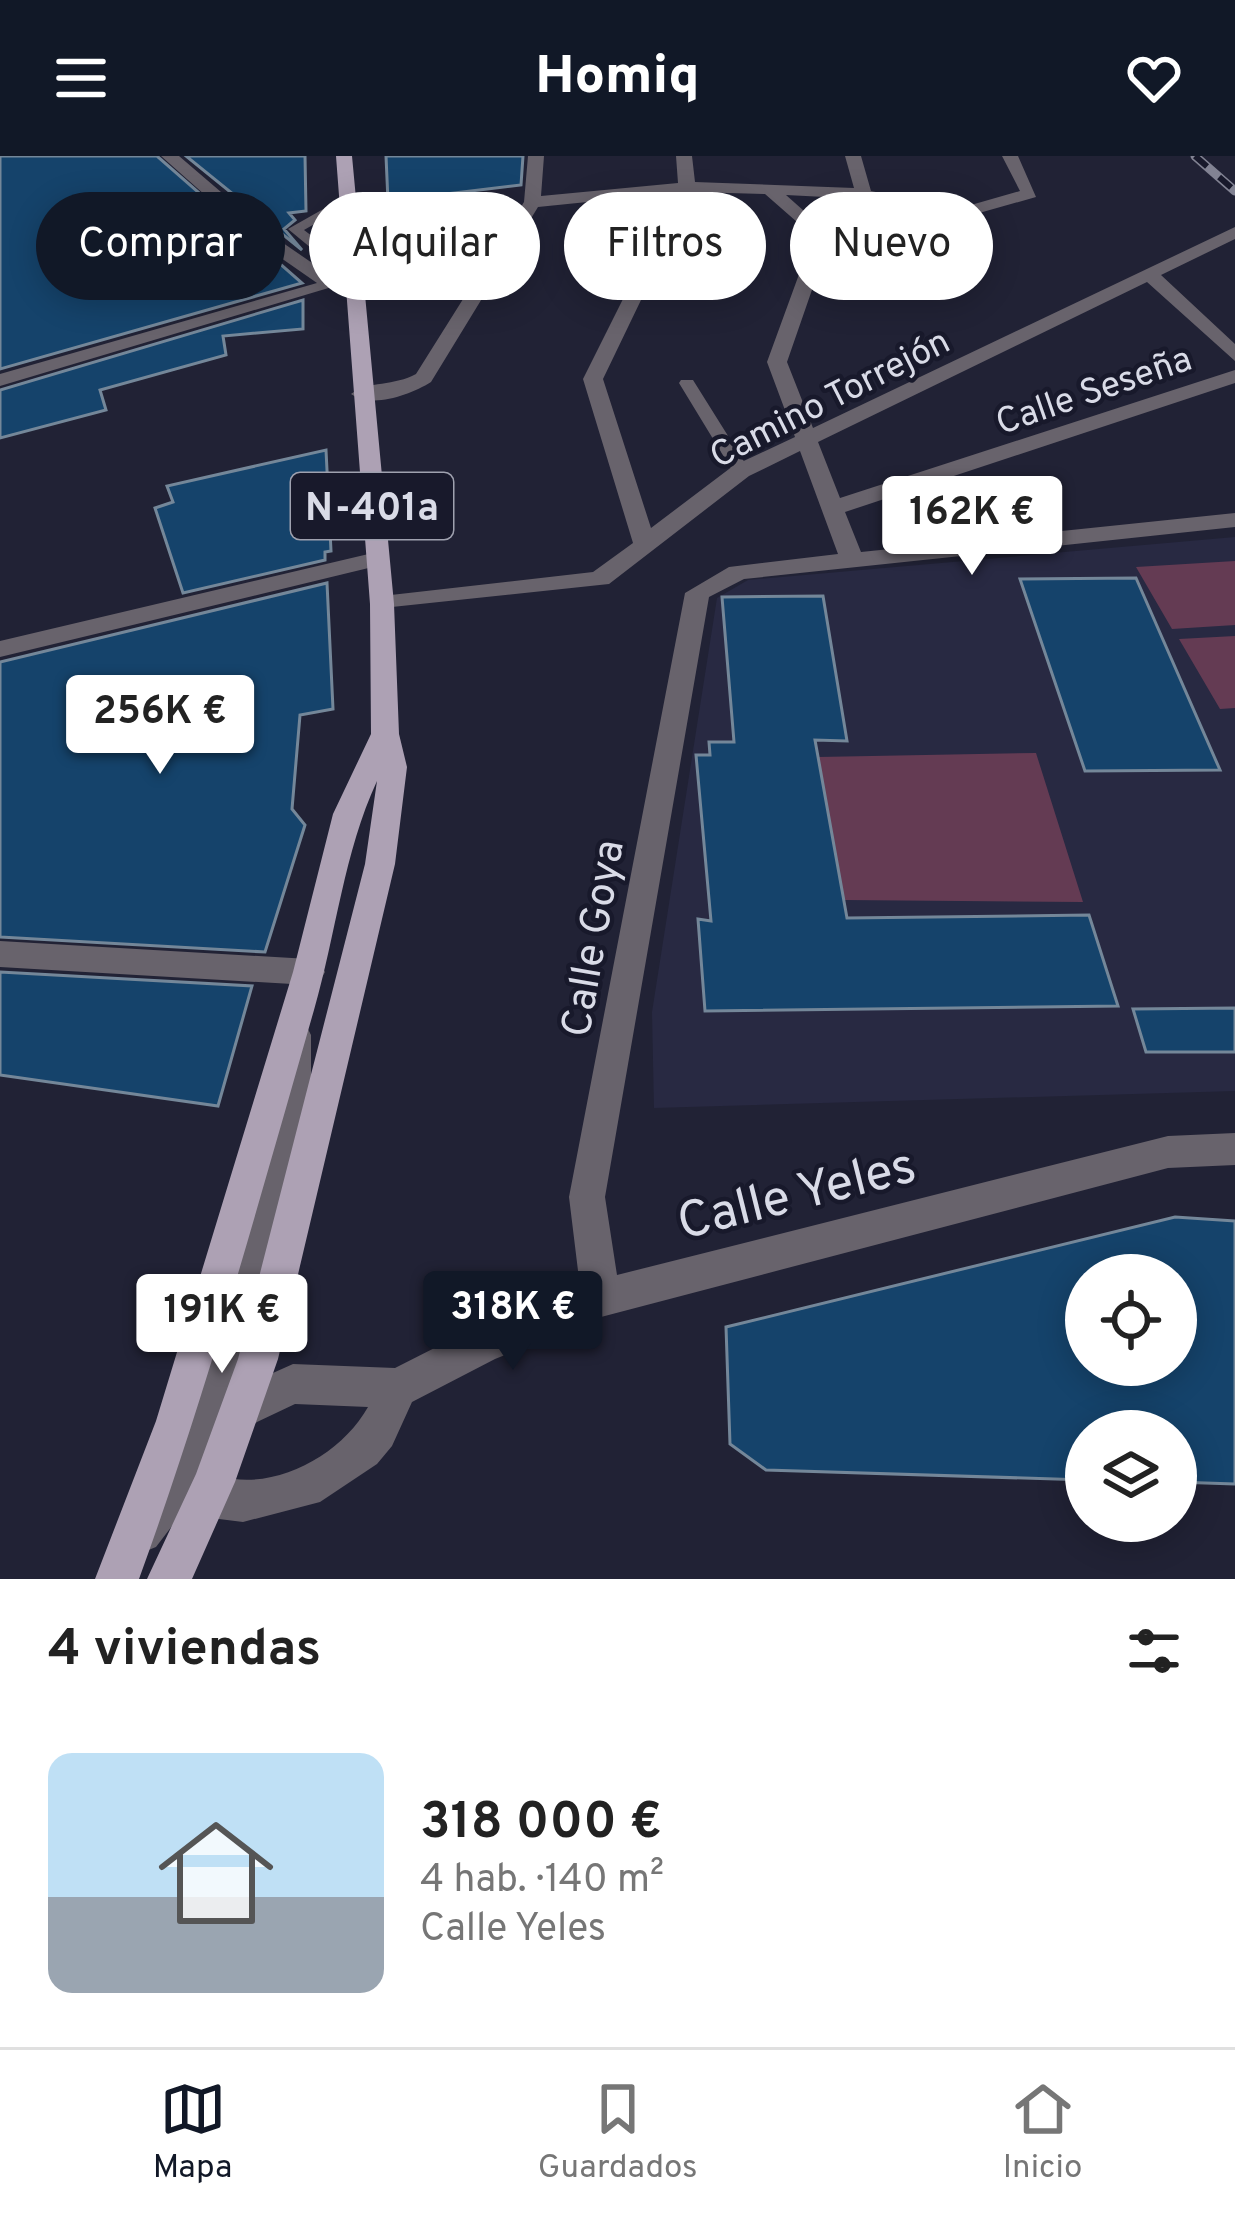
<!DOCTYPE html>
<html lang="es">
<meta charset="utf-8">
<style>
:root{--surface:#fff;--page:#f6f6f6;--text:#222;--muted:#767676;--line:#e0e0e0;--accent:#111827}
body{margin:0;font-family:Overpass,sans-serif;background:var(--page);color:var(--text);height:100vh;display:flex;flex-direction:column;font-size:45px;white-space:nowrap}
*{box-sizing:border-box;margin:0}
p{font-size:39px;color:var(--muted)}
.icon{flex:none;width:66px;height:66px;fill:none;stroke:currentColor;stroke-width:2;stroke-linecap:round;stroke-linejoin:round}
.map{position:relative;height:1423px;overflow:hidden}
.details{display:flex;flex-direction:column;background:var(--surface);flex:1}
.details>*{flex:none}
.banner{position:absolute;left:36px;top:36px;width:1164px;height:108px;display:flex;gap:24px}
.tools{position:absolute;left:1065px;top:1098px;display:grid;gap:24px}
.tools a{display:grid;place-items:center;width:132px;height:132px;border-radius:50%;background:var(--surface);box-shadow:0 6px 30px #0003;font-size:60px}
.price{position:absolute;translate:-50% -102px;padding:0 27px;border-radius:12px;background:#fff;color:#222;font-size:39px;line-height:78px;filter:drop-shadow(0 3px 6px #0008)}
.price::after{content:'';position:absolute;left:50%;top:72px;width:36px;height:27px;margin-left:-18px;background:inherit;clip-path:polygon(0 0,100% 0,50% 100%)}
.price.active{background:var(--accent);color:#fff}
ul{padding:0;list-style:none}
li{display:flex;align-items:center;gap:36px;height:300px;padding:0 48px}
li span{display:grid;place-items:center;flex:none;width:336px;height:240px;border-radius:24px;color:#555}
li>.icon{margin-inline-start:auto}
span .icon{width:144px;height:144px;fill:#fffc;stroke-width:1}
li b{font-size:51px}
h2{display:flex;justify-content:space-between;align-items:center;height:144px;padding:0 48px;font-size:51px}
.tag{padding:0 42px;border-radius:54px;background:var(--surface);box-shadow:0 6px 30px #0003;font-size:42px;line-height:108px}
.tag.active{background:var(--accent);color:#fff}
header{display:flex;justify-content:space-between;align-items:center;height:156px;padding:0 48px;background:var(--accent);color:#fff;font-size:54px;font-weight:800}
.menu{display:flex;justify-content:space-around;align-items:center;height:168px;border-top:3px solid var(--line);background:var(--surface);font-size:33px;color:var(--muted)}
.menu a{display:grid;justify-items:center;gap:6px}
.menu .active{color:var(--accent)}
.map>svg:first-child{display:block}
.built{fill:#282942}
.green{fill:#643b53}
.building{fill:#15436b;stroke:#748799;stroke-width:3;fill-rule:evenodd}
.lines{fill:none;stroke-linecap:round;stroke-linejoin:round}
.service{fill:#68636c;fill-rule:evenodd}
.pedestrian{fill:#68636c;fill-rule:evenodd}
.minor{fill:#68636c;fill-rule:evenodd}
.primary{fill:#ada1b4;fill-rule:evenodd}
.rail-casing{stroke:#828393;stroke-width:9}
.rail{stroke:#18192b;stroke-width:6;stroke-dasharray:16;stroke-linecap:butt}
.labels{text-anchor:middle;stroke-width:9;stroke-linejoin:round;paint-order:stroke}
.far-street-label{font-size:36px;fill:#d9dbe7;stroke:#18192b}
.shield{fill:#18192b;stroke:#9fa1af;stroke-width:3}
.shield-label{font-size:39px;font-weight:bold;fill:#d9dbe7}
.street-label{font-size:42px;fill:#d9dbe7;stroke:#18192b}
.near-street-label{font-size:51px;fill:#d9dbe7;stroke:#18192b}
</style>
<header><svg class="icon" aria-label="menu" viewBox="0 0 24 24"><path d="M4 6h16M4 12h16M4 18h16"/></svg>Homiq<svg class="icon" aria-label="heart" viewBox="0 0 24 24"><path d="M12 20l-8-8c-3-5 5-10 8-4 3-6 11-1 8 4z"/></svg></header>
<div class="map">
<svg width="1235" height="1423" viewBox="0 0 1235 1423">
<rect width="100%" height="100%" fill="#212235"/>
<path class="built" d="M1235,381v554l-581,17 -2,-96 65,-414 31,-18z"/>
<path class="green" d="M1235,405v64l-63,4 -36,-62z
M1235,480v72l-15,1 -41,-70z
M1036,597l47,149 -239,-2 -26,-143z"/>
<path class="building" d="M0,0h157l145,127 -302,86z
M186,0h119l1,55 -17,2 6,7 -11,9 18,21z
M386,0h137l-2,29 -133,16z
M303,144v29l-80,7 3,19 -126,35 6,20 -106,28v-48z
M326,294l5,101 -6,1v8l-142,33 -28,-85 18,-6 -6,-16z
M1136,422l84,192 -135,1 -65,-192z
M327,427l6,126 -33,6 -8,94 13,16 -40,127 -265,-15v-275z
M823,440l24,145 -32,-1 32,178 242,-3 29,91 -413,5 -7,-92 13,2 -15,-166h14l-1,-13h25l-12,-145z
M0,816l252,14 -34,120 -218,-31z
M1235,852v44h-89l-13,-43z
M1175,1061l60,4v263l-59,-2v-51h-90v49l-320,-10 -36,-26 -4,-117zM1086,1119h90v90h-90z"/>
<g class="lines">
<path class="service" d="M341,43l12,3 -49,28 33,25 20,4 2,3 -7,4 -24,-4 -40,-33z
M681,224h12l57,91 -3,4h-12l-56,-92z"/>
<path class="pedestrian" d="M0,785l309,18 11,4 5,9 -5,9 -11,4 -309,-18z"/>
<path class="minor" d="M161,0h18l91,78 64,44 19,-6 9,6 -362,108v-12l317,-91 -59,-41z
M528,0h16l-3,40 137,-13 -2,-27h16l3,26 159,6 -9,-32h16l10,35 86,18 63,-18 -18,-35h16l18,41 -78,22 -94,-20 -78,-4 45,40 -44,127 26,66 422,-201v12l-74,36 74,69v17l-88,-79 -329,160 22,56 395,-128v13l-390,129 16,40 374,-39v14l-491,52 -35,18 -104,600 12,78 551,-139 67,-3v32l-67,3 -567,149 -106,42 -83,43 -20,44 -15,18 -57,38 -77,20 -24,-3 -31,-14 -32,42 -15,6 -15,-6 -6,-15 6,-15 22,-23 34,-62 95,-331v-66l5,-10 12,-4 12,4 5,10v66l-78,290 60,-27 102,4 73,-37 112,-44 -11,-90 116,-604 44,-26 109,-13 -38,-103 -51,25 -140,108 -236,25v-10l9,-3 211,-24 40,-29 -50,-164 93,-186 -138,14 -107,175c-21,13 -59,27 -80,12 17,-13 44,-8 65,-20l108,-172zM693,36l72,2 48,42 -46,126 28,75 -62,29 -82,62 -48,-149zM295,1248l73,3c-27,48 -93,85 -149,69l1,-27 37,-27z
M377,396l8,2v10l-385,93v-16z"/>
<path class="primary" d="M336,0h16l42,448 5,130 8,33 -12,97 -117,495 -43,123 -43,97h-45l49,-105 42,-115 127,-495 12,-83c-33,71 -41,153 -63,229 -55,191 -107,382 -175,569h-44l61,-158 137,-449 40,-158 38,-80 -1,-130z"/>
<defs>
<path id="rail" d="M1195,0l40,35"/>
</defs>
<use href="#rail" class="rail-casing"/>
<use href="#rail" class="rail"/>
</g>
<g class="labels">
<g class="far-street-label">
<text transform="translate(1093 233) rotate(-19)" y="13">Calle Seseña</text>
<text transform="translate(829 241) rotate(-27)" y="13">Camino Torrejón</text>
</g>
<rect class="shield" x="291" y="317" width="162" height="66" rx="9"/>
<g class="shield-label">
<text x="372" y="364">N-401a</text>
</g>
<g class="street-label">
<text transform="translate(591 782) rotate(-80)" y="15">Calle Goya</text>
</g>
<g class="near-street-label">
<text transform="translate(796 1036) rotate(-14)" y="18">Calle Yeles</text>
</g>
</g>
</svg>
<div class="tools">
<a><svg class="icon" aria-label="locate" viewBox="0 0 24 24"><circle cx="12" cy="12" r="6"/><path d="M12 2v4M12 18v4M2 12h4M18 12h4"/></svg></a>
<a><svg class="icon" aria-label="layers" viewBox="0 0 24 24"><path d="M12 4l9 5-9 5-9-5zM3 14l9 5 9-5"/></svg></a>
</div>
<b class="price" style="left:972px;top:422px">162K €</b>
<b class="price" style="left:160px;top:621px">256K €</b>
<b class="price active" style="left:513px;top:1217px">318K €</b>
<b class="price" style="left:222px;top:1220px">191K €</b>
<div class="banner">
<a class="tag active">Comprar</a>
<a class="tag">Alquilar</a>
<a class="tag">Filtros</a>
<a class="tag">Nuevo</a>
</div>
</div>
<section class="details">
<h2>4 viviendas<svg class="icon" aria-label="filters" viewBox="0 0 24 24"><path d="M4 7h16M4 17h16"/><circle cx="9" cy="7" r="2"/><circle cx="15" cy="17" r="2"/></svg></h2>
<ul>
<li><span style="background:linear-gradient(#bfe0f5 60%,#9aa5b1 0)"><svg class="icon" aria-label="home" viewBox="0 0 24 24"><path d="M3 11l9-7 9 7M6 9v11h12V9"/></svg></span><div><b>318 000 €</b><p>4 hab. · 140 m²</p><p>Calle Yeles</p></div></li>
</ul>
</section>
<nav class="menu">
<a class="active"><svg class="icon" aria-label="map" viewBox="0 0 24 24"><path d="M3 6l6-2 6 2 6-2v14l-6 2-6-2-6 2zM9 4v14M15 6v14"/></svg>Mapa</a>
<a><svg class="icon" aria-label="saved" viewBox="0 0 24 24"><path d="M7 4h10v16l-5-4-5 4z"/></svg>Guardados</a>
<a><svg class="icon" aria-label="home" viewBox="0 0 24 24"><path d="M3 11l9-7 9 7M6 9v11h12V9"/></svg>Inicio</a>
</nav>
